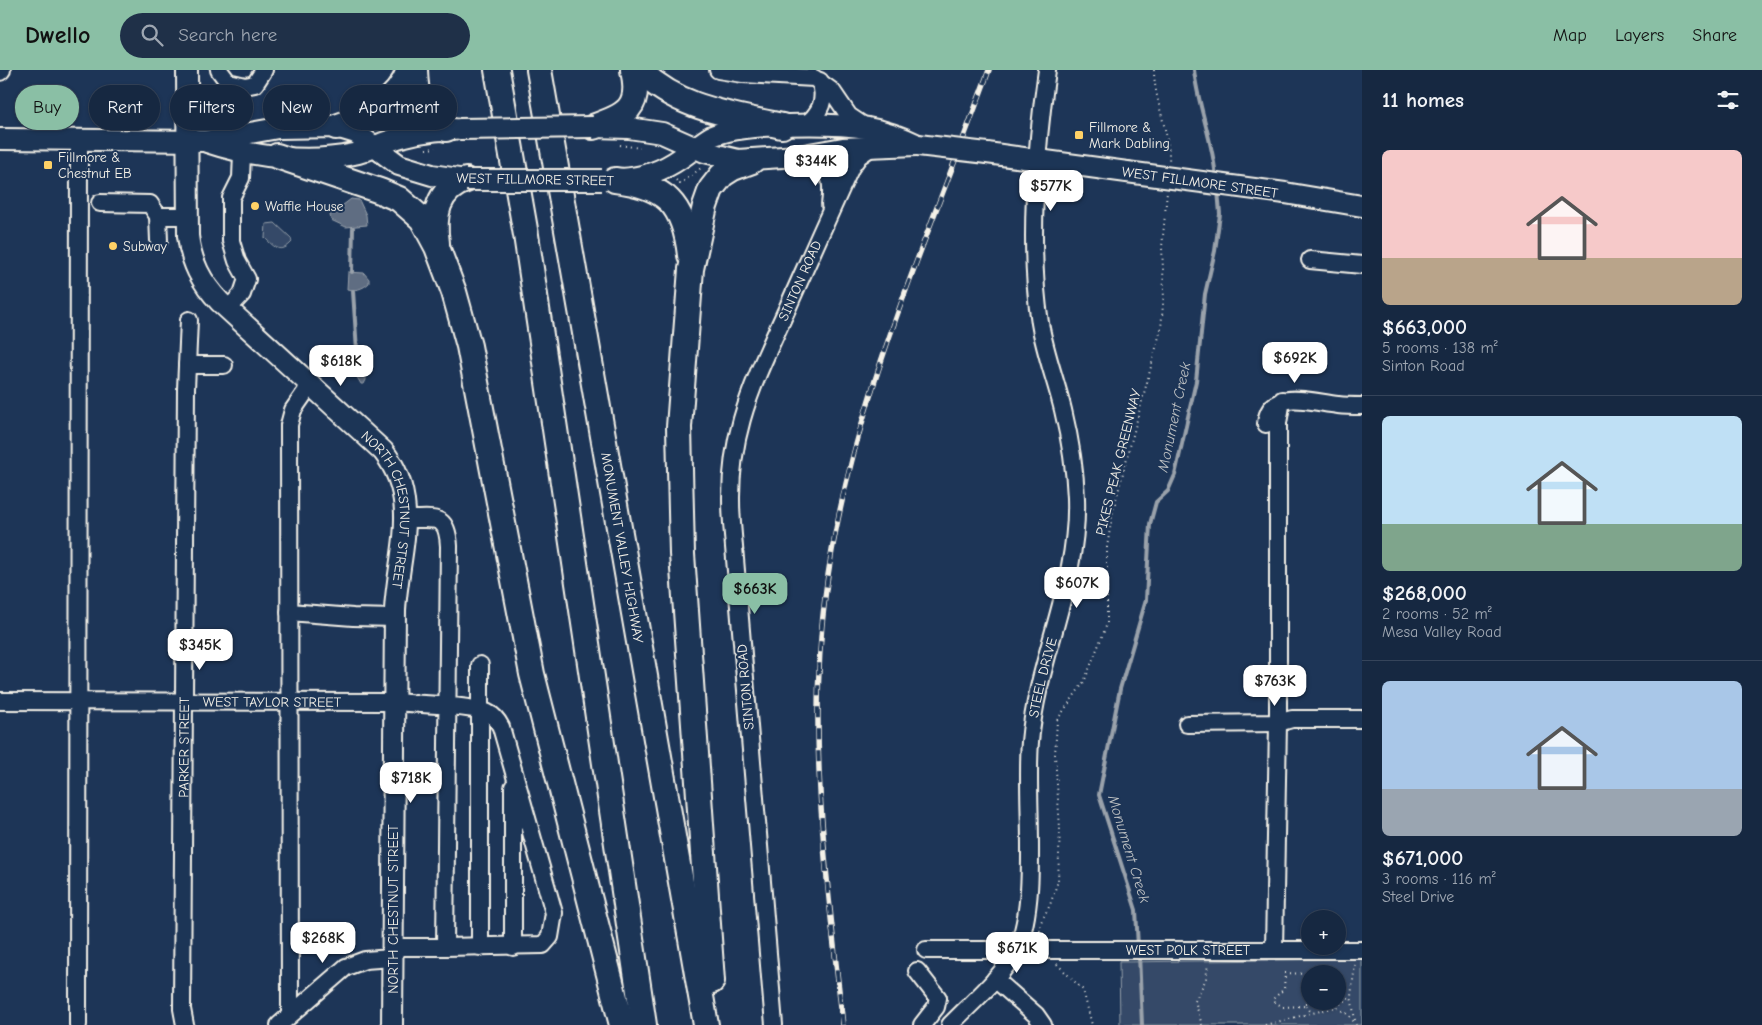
<!DOCTYPE html>
<meta charset="utf-8">
<style>
:root{--surface:#162841;--page:#1f3048;--text:#f1f3f6;--muted:#9ea6b1;--line:#35445a;--accent:#8abfa5}
body{margin:0;font-family:"Comic Neue",sans-serif;background:var(--page);color:var(--text);height:100vh;display:flex;flex-direction:column;font-size:19px;white-space:nowrap}
*{box-sizing:border-box;margin:0}
p{font-size:16px;color:var(--muted)}
.icon{flex:none;width:28px;height:28px;fill:none;stroke:currentColor;stroke-width:2;stroke-linecap:round;stroke-linejoin:round}
.map{position:relative;flex:1;overflow:hidden}
.side{display:flex;flex-direction:column;background:var(--surface);width:400px}
.side>*{flex:none}
.guide{position:absolute;left:15px;top:15px;width:475px;height:45px;display:flex;gap:10px}
.fabs{position:absolute;left:1301px;top:840px;display:grid;gap:10px}
.fabs a{display:grid;place-items:center;width:45px;height:45px;border-radius:50%;background:var(--surface);box-shadow:0 1px 4px #0004,0 0 0 1px var(--line);font-size:25px}
.price{position:absolute;translate:-50% -42px;padding:0 11px;border-radius:10px;background:#fff;color:#222;font-size:16px;line-height:32px;filter:drop-shadow(0 1px 2px #0008)}
.price::after{content:'';position:absolute;left:50%;top:30px;width:15px;height:11px;margin-left:-8px;background:inherit;clip-path:polygon(0 0,100% 0,50% 100%)}
.price.on{background:var(--accent);color:#111}
ul{padding:0;list-style:none}
li{display:grid;align-content:center;gap:10px;height:265px;padding:0 20px}
li+li{border-top:1px solid var(--line)}
li span{display:grid;place-items:center;height:155px;border-radius:8px;color:#555}
li>.icon{margin-inline-start:auto}
span .icon{width:90px;height:90px;fill:#fffc;stroke-width:1}
li b{font-size:21px}
h2{display:flex;justify-content:space-between;align-items:center;height:60px;padding:0 20px;font-size:21px}
.tag{padding:0 18px;border-radius:22px;background:var(--surface);box-shadow:0 1px 4px #0004,0 0 0 1px var(--line);font-size:18px;line-height:45px}
.tag.on{background:var(--accent);color:#111}
header{display:flex;align-items:center;gap:30px;box-sizing:border-box;height:70px;padding:0 25px;background:var(--accent);color:#111}
header strong{font-size:24px}
nav{display:flex;gap:28px;margin-inline-start:auto;font-size:18px}
.search{width:350px;height:45px;background:var(--page);display:flex;align-items:center;gap:12px;box-sizing:border-box;padding:0 18px;border-radius:28px;color:var(--muted);font-size:19px}
main{display:flex;flex:1;min-height:0}
.map>svg:first-child{display:block}
.green{fill:#354a67;stroke:#949ea8;fill-rule:evenodd}
.water{fill:#5e6d82;stroke:#9aa2ab}
.lines{fill:none;stroke-linecap:round;stroke-linejoin:round}
.stream{stroke:#9aa2ab;stroke-width:4}
.minor-casing{stroke:#f4f1e8;stroke-width:20}
.major-casing{stroke:#f4f1e8;stroke-width:24}
.highway-casing{stroke:#f4f1e8;stroke-width:28}
.path{stroke:#f4f1e8;stroke-width:2;stroke-dasharray:1 4;stroke-linecap:butt}
.minor{stroke:#1d3557;stroke-width:16}
.major{stroke:#1d3557;stroke-width:20}
.highway{stroke:#1d3557;stroke-width:24}
.rail-casing{stroke:#f4f1e8;stroke-width:5.5}
.rail{stroke:#1d3557;stroke-width:4;stroke-dasharray:11;stroke-linecap:butt}
.major-bridge-casing{stroke:#f4f1e8;stroke-width:24;stroke-linecap:butt}
.major-bridge{stroke:#1d3557;stroke-width:20}
.poi-dot{fill:#ffd166;stroke:#1d3557;stroke-width:2}
.labels{text-anchor:middle;stroke-width:4;stroke-linejoin:round;paint-order:stroke}
.poi-label{font-size:14px;fill:#f4f1e8;stroke:#1d3557;text-anchor:start}
.street-label{font-size:14px;fill:#f4f1e8;stroke:#1d3557}
.water-label{font-size:15px;font-style:italic;fill:#c0c3c4;stroke:#1d3557}
</style>
<header>
<strong>Dwello</strong>
<div class="search"><svg class="icon" aria-label="search" viewBox="0 0 24 24"><circle cx="10" cy="10" r="6"/><path d="M15 15l6 6"/></svg>Search here</div>
<nav><a>Map</a><a>Layers</a><a>Share</a></nav>
</header>
<main>
<div class="map">
<svg width="1362" height="955" viewBox="0 0 1362 955">
<rect width="100%" height="100%" fill="#1d3557"/>
<filter id="ink" filterUnits="userSpaceOnUse"><feTurbulence type="fractalNoise" baseFrequency=".02" numOctaves="2"/><feDisplacementMap in="SourceGraphic" scale="10" xChannelSelector="R" yChannelSelector="G"/><feConvolveMatrix kernelMatrix="1 2 1 2 8 2 1 2 1" color-interpolation-filters="sRGB"/></filter>
<g filter="url(#ink)">
<path class="green" d="M275,153l16,15 1,4c-11,12 -17,6 -27,-4l1,-14z
M1362,889v66h-242l-1,-63zM1310,904h28v27h-28z"/>
<path class="water" d="M351,129l8,1 7,15 1,10 -21,2 -15,-7 -1,-5z
M348,202l16,1 5,6v4c-6,6 -14,8 -22,6z
M353,281h10l2,3 1,26 -2,4h-3l-16,-27v-4z"/>
<g class="lines">
<path class="stream" d="M1194,0c4,37 19,71 22,108
M352,202l1,-44
M353,221l4,60
M1138,877l-2,-37 -37,-115 21,-106 26,-89 4,-76 6,-22 12,-11 7,-16 21,-94 9,-87 10,-43 5,-37 -2,-24
M1139,884l3,71"/>
<defs>
<g id="minor">
<path d="M219,0l9,12 17,4 10,-2 9,-14"/>
<path d="M718,0l25,4 71,4 18,13 17,25 18,12"/>
<path d="M0,2l2,-2"/>
<path d="M804,56c16,-12 23,-26 16,-45"/>
<path d="M799,86c30,5 35,20 31,49"/>
<path d="M100,133l50,1 8,12h29"/>
<path d="M158,146l1,25"/>
<path d="M1310,190l52,5"/>
<path d="M228,239l14,-15 5,-15 -10,-18 -6,-20v-43l10,-20 1,-25"/>
<path d="M187,295h37"/>
<path d="M1266,354c3,-38 48,-21 72,-19 8,1 16,1 24,1"/>
<path d="M289,542l64,5 42,1"/>
<path id="s1" d="M0,631l394,1c21,2 78,3 94,11 7,3 10,8 13,14l53,186 -4,24 -7,8 -98,2 4,-401c-2,-34 -15,-26 -43,-27"/>
<path d="M1187,654l91,-1 14,-4h70"/>
<path d="M513,717v160"/>
<path d="M392,877h53"/>
<path d="M480,877v-282"/>
<path id="s2" d="M926,880h436"/>
<path d="M1274,880l4,-227v-300l4,-23"/>
<path d="M917,901l21,27 -2,9 -14,18"/>
<path d="M995,909l41,36 7,10"/>
<path d="M290,945l-1,-590 4,-15 18,-26"/>
<path d="M78,955l1,-885"/>
<path id="s3" d="M185,955l-3,-16 4,-620 3,-69"/>
<path d="M279,955l67,-58 19,-7 27,-2"/>
<path id="s4" d="M774,955l-42,-502c-7,-86 21,-139 55,-214 21,-47 42,-95 64,-142l8,-11 13,-9"/>
<path id="s5" d="M950,955c22,-23 51,-46 66,-75 24,-48 9,-151 14,-208 7,-83 49,-159 46,-244 -1,-29 -6,-59 -13,-88 -7,-29 -18,-57 -23,-87 -12,-76 -4,-176 7,-253"/>
</g>
<g id="major">
<path id="s6" d="M187,0l1,166c3,26 13,46 32,66l163,149c39,49 15,103 12,159l-3,415"/>
<path d="M594,57l35,1 33,5 43,19 33,8 60,-4 45,-8 73,-3"/>
<path d="M0,69l205,2 73,-13 58,-1 20,6 43,32 33,10 34,5"/>
<path d="M207,72c45,15 100,22 147,12 11,-2 19,-7 29,-11 23,-9 47,-13 71,-14"/>
<path d="M987,83l140,19"/>
<path d="M621,109c21,-1 43,-9 60,-21 11,-7 20,-16 31,-22 31,-14 121,-13 156,-8 18,3 34,9 50,17"/>
<path d="M1285,123l77,13"/>
</g>
<g id="highway">
<path d="M415,0c1,27 4,48 31,59"/>
<path d="M497,0l29,165 118,790"/>
<path id="s7" d="M539,0l167,955"/>
<path d="M639,0c41,40 90,44 143,56"/>
<path d="M336,57c30,-10 62,-24 73,-57"/>
<path d="M593,57c32,-12 49,-18 40,-57"/>
<path d="M277,86l103,35 19,8 23,20 15,28 17,45 15,54 63,328 90,351"/>
<path d="M615,110c51,6 69,24 75,75"/>
<path d="M437,173c-4,-28 0,-53 29,-63"/>
<path d="M712,911l-30,-427 -3,-127 12,-158 14,-63 6,-17 11,-14 11,-7 19,-7"/>
</g>
</defs>
<use href="#minor" class="minor-casing"/>
<use href="#major" class="major-casing"/>
<use href="#highway" class="highway-casing"/>
<path class="path" d="M1154,0c0,31 17,66 15,93
M283,38l1,-18
M620,75l20,3
M426,79l10,-1
M676,110l4,4 21,-16
M1039,866l2,-14 9,-17 8,-24 2,-53 -5,-73 2,-35 27,-38 23,-58v-77l6,-36 48,-182 3,-37 -2,-45 5,-55
M1057,894l26,26 9,35
M1285,903l21,1v32l-23,1 -8,-5 -2,-3 11,-10z
M1306,936l6,7
M1336,937l15,-11
M1355,950l-4,-24 4,-31
M1202,955l-7,-24 11,-22 2,-15
M1265,955l71,-18 13,8 7,10"/>
<use href="#minor" class="minor"/>
<use href="#major" class="major"/>
<use href="#highway" class="highway"/>
<defs>
<path id="rail" d="M843,955c-16,-142 -36,-285 -18,-428 23,-184 101,-354 164,-527"/>
</defs>
<use href="#rail" class="rail-casing"/>
<use href="#rail" class="rail"/>
<defs>
<path id="major-bridge" d="M459,59l134,-2
M918,75l69,8
M1127,102l158,21
M466,110h136"/>
</defs>
<use href="#major-bridge" class="major-bridge-casing"/>
<use href="#major-bridge" class="major-bridge"/>
</g>
</g>
<g class="poi-dot">
<rect x="1074" y="60" width="10" height="10" rx="2.5"/>
<rect x="43" y="90" width="10" height="10" rx="2.5"/>
<circle cx="255" cy="136" r="5"/>
<circle cx="113" cy="176" r="5"/>
</g>
<g class="labels">
<g class="poi-label">
<text x="1089" y="62">Fillmore &amp;<tspan x="1089" dy="16">Mark Dabling</tspan></text>
<text x="58" y="92">Fillmore &amp;<tspan x="58" dy="16">Chestnut EB</tspan></text>
<text x="265" y="141">Waffle House</text>
<text x="123" y="181">Subway</text>
</g>
<g class="street-label">
<text transform="translate(535 109) rotate(1)" y="5">WEST FILLMORE STREET</text>
<text transform="translate(1200 112) rotate(8)" y="5">WEST FILLMORE STREET</text>
<text dy="5" stroke="none"><textPath href="#s4" startOffset="759">SINTON ROAD</textPath></text>
<text transform="translate(1118 392) rotate(-76)" y="5">PIKES PEAK GREENWAY</text>
<text dy="5" stroke="none"><textPath href="#s6" startOffset="520">NORTH CHESTNUT STREET</textPath></text>
<text dy="5" stroke="none"><textPath href="#s7" startOffset="485">MONUMENT VALLEY HIGHWAY</textPath></text>
<text dy="5" stroke="none"><textPath href="#s5" startOffset="376">STEEL DRIVE</textPath></text>
<text transform="translate(745 617) rotate(-95)" y="5">SINTON ROAD</text>
<text dy="5" stroke="none"><textPath href="#s1" startOffset="272">WEST TAYLOR STREET</textPath></text>
<text dy="5" stroke="none"><textPath href="#s3" startOffset="278">PARKER STREET</textPath></text>
<text transform="translate(393 839) rotate(-90)" y="5">NORTH CHESTNUT STREET</text>
<text dy="5" stroke="none"><textPath href="#s2" startOffset="262">WEST POLK STREET</textPath></text>
</g>
<g class="water-label">
<text transform="translate(1174 347) rotate(-78)" y="5">Monument Creek</text>
<text transform="translate(1129 779) rotate(73)" y="5">Monument Creek</text>
</g>
</g>
</svg>
<div class="fabs">
<a>+</a>
<a>−</a>
</div>
<b class="price" style="left:816px;top:117px">$344K</b>
<b class="price" style="left:1051px;top:142px">$577K</b>
<b class="price" style="left:1295px;top:314px">$692K</b>
<b class="price" style="left:341px;top:317px">$618K</b>
<b class="price" style="left:1077px;top:539px">$607K</b>
<b class="price on" style="left:755px;top:545px">$663K</b>
<b class="price" style="left:200px;top:601px">$345K</b>
<b class="price" style="left:1275px;top:637px">$763K</b>
<b class="price" style="left:411px;top:734px">$718K</b>
<b class="price" style="left:323px;top:894px">$268K</b>
<b class="price" style="left:1017px;top:904px">$671K</b>
<div class="guide">
<a class="tag on">Buy</a>
<a class="tag">Rent</a>
<a class="tag">Filters</a>
<a class="tag">New</a>
<a class="tag">Apartment</a>
</div>
</div>
<section class="side">
<h2>11 homes<svg class="icon" aria-label="filters" viewBox="0 0 24 24"><path d="M4 7h16M4 17h16"/><circle cx="9" cy="7" r="2"/><circle cx="15" cy="17" r="2"/></svg></h2>
<ul>
<li><span style="background:linear-gradient(#f6c9c9 70%,#b9a48a 0)"><svg class="icon" aria-label="home" viewBox="0 0 24 24"><path d="M3 11l9-7 9 7M6 9v11h12V9"/></svg></span><div><b>$663,000</b><p>5 rooms · 138 m²</p><p>Sinton Road</p></div></li>
<li><span style="background:linear-gradient(#bfe0f5 70%,#7fa58c 0)"><svg class="icon" aria-label="home" viewBox="0 0 24 24"><path d="M3 11l9-7 9 7M6 9v11h12V9"/></svg></span><div><b>$268,000</b><p>2 rooms · 52 m²</p><p>Mesa Valley Road</p></div></li>
<li><span style="background:linear-gradient(#a9c7e8 70%,#9aa5b1 0)"><svg class="icon" aria-label="home" viewBox="0 0 24 24"><path d="M3 11l9-7 9 7M6 9v11h12V9"/></svg></span><div><b>$671,000</b><p>3 rooms · 116 m²</p><p>Steel Drive</p></div></li>
</ul>
</section>
</main>
